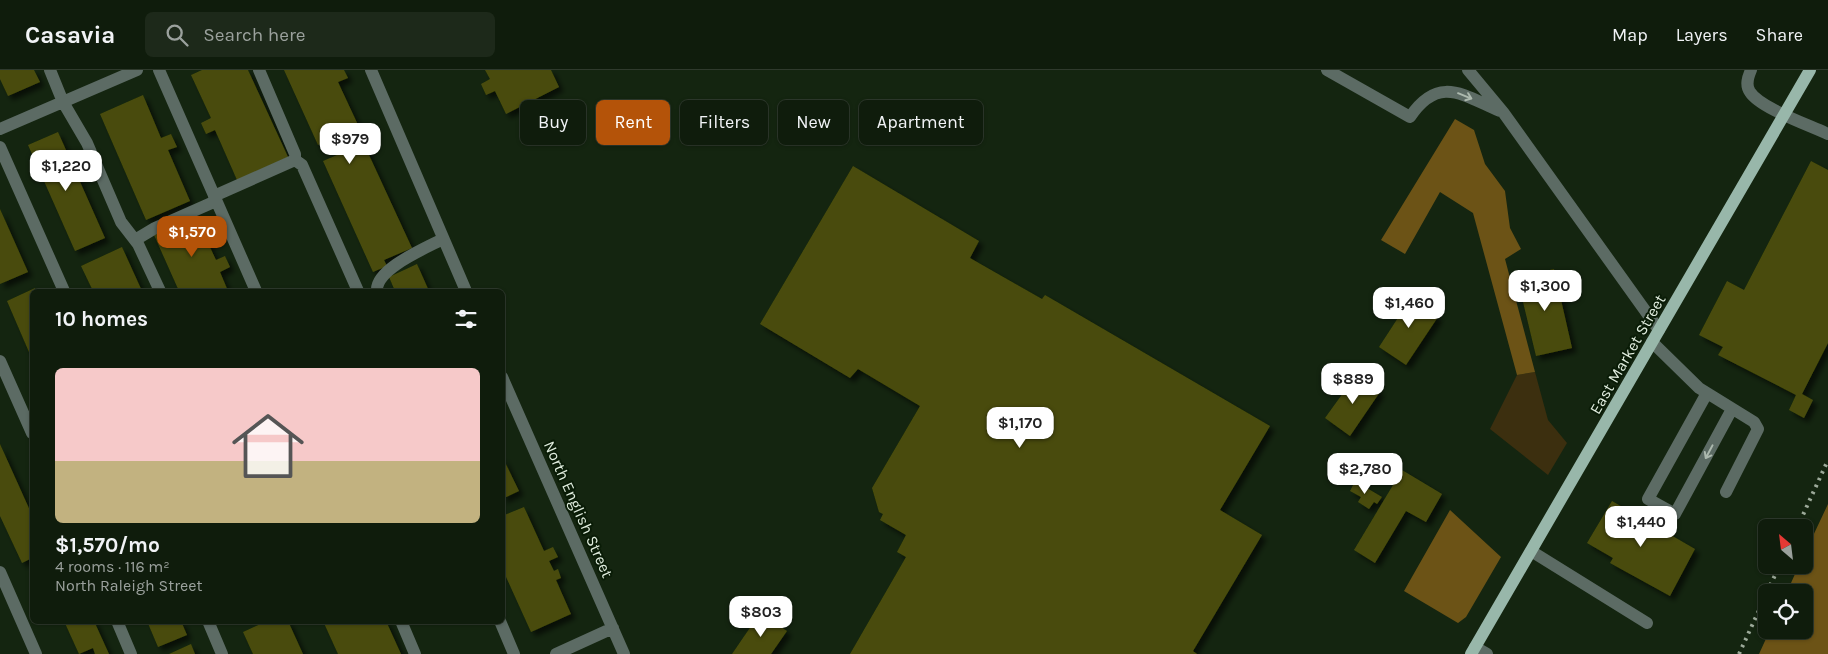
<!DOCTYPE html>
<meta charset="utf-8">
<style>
:root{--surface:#0f1c0c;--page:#1d291a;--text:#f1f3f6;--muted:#9ba19d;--line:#2f3a2d;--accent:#b45309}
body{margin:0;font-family:Karla,sans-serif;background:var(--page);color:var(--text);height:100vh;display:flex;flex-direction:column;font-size:19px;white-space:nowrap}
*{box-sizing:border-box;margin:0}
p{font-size:16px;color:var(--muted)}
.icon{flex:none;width:28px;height:28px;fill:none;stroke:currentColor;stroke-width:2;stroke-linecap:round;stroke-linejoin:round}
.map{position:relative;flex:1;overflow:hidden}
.drawer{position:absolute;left:30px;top:219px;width:475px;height:335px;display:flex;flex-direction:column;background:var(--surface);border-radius:8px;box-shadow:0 1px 4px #0004,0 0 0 1px var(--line)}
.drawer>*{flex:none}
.hud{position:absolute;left:520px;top:30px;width:475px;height:45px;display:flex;gap:10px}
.needle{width:32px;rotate:332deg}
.tools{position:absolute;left:1758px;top:449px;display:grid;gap:10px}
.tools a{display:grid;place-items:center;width:55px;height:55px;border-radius:8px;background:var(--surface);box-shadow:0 1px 4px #0004,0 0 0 1px var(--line);font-size:25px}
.price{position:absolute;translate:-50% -42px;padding:0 11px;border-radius:10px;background:#fff;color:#222;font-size:16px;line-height:32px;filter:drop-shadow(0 1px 2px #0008)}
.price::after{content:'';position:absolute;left:50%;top:30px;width:15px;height:11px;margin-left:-8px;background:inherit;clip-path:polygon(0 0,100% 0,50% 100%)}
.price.active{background:var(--accent);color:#fff}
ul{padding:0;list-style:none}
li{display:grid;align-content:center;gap:10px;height:265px;padding:0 25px}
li+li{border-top:1px solid var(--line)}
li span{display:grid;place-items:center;height:155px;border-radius:8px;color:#555}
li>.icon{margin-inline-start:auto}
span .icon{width:90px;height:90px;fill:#fffc;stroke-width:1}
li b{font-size:21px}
h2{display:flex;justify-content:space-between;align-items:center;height:60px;padding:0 25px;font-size:21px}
.chip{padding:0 18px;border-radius:8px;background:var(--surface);box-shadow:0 1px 4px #0004,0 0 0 1px var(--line);font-size:18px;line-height:45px}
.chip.active{background:var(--accent);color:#fff}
header{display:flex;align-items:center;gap:30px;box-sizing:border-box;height:70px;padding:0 25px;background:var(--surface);border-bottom:1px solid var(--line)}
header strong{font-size:24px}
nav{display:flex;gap:28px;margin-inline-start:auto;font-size:18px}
.search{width:350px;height:45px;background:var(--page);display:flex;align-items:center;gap:12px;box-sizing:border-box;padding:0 18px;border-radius:8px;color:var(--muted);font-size:19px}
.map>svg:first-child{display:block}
.green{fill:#3c2f0f}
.forest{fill:#6c5316}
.building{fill:#484c0a;filter:url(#shadow)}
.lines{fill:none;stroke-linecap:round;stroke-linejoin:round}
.minor{stroke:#5c6b64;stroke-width:12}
.major{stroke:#98b7aa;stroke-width:12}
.rail{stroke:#9daa9a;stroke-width:4;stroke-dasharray:2.5 5;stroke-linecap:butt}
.oneway{stroke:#acb9ae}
.labels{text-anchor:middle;stroke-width:4;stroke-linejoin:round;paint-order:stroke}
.street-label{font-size:16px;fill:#e1eddf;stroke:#0a1c07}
</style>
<header>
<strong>Casavia</strong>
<div class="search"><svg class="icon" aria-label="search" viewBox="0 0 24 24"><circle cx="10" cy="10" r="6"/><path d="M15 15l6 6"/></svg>Search here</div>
<nav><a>Map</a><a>Layers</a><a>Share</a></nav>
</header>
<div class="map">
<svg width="1828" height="584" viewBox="0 0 1828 584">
<defs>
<filter id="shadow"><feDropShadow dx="4.5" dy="4.5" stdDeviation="2.5" flood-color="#0009"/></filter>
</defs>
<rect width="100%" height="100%" fill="#142510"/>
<path class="green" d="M1535,302l13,48 19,23 -19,32 -58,-46 27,-54z"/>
<path class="forest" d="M1455,49l19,11 11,34 20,27 5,37 11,21 -16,10 30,113 -18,3 -44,-162 -33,-21 -35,62 -24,-14z
M1828,434v150h-69l11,-24h34v-38h-17l12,-27h5v-10z
M1450,440l51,47 -35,60 -8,6 -54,-32z"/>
<path class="building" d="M0,0h34l6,12 -32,14 -8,-17z
M202,0h46l40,87 -51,23 -22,-50 -9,4 -5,-11 10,-5 -20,-43z
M284,0h60l4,8 -10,4 21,45 -8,3 7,15 5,-3 49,106 -28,12 3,6 -14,6 -50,-111 28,-12 -7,-16 -26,12z
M485,0h66l8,17 -53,27 -11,-23 -9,4 -5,-11 9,-5z
M143,25l18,43 10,-4 6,13 -9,3 22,51 -44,19 -46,-106z
M58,62l47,106 -30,13 -47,-106z
M1811,91l17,9v173l-26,51 11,6 -9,18 -15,-8 7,-15 -78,-40 5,-8 -24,-12 28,-54 17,9z
M853,96l126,75 -9,17 72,41 3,-4 225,131 -50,84 42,25 -69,116 4,3h-347l56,-97 -9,-5 9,-17 -26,-15 3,-6 -4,-2 -7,-24 48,-82 -62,-37 -8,9 -90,-54z
M0,139l28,63 -28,12z
M196,147l20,43 9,-4 5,11 -10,5 8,19h-49l-25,-56z
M122,177l20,44h-49l-12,-25z
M417,194l12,27h-34l-6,-14z
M1554,199l18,79 -36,8 -19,-79z
M1418,217l12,7 -9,13 17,10 -32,48 -27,-18z
M35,218l1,3h-4v68l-25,-58z
M1356,305l24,17 -30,44 -25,-18z
M0,374l32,71v43l-10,5 -22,-47z
M502,386l17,35 -17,8z
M1402,400l40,24 -16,28 -20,-11 -31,52 -21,-13z
M1355,411l27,16 -5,7 -3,-2 -5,7 -11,-7 3,-5 -11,-6z
M1612,431l83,48 -25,47 -60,-33 3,-5 -26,-15z
M524,437l20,44 9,-4 5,10 -9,4 5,10 4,-2 3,9 -5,2 15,34 -40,18 -29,-64v-52z
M760,543l27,18 -16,23h-39z
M64,551h30l15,33h-14l-2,-6 -14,6z
M147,551h34l6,14 -29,12z
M267,551h21l15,33h-50l-10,-22z
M323,551h63l15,33h-63z
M191,574l4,10h-26z"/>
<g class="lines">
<path class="minor" d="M50,0l13,32 24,41 34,79 17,22 22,47
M159,0l97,221
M371,0l95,221
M1327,0l83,47c29,-43 54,-21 90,-6
M1468,0l35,42 156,218
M1751,0c-3,7 -6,15 -1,22 10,16 59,33 78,42
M0,59l137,-59
M0,77l64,144
M295,90l7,5 56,126
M214,126l81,-36v-6l-36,-84
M135,170l20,-12 61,-27
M377,221c-2,-22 49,-43 66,-52
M1652,272l47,46 55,34 4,7 -32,63
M0,291l32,72
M502,307l122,277
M1707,323l-59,106 27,15 57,-105
M1531,481l116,72
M0,502l36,82
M117,551l14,33
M208,551l14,33
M401,551l14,33
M500,551l14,33
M1475,577l12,7
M556,584l57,-26"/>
<path class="major" d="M1471,584l339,-584"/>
<path class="rail" d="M1797,458l31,-68
M1767,522l13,-27
M1739,584l27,-59"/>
</g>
<defs><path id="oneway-shaft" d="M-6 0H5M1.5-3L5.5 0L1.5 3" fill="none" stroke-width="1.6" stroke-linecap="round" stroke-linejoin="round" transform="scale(1.25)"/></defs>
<g class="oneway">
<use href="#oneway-shaft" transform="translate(1465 26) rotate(22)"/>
<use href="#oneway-shaft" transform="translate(1709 382) rotate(118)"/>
</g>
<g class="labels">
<g class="street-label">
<text transform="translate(1627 284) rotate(-60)" y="6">East Market Street</text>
<text transform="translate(579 439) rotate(66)" y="6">North English Street</text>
</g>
</g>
</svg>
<div class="tools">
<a><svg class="needle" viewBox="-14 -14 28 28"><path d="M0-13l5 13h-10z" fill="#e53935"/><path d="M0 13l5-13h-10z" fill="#9ba19d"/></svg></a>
<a><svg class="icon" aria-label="locate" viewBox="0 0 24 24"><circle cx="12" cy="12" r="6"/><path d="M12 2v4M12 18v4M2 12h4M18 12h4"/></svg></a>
</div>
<b class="price" style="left:350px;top:95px">$979</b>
<b class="price" style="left:66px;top:122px">$1,220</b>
<b class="price active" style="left:192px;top:188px">$1,570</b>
<b class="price" style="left:1545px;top:242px">$1,300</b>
<b class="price" style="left:1409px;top:259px">$1,460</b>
<b class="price" style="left:1353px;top:335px">$889</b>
<b class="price" style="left:1020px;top:379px">$1,170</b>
<b class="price" style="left:1365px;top:425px">$2,780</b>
<b class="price" style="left:1641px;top:478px">$1,440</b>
<b class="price" style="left:761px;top:568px">$803</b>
<div class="hud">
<a class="chip">Buy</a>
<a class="chip active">Rent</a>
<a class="chip">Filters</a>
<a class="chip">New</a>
<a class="chip">Apartment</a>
</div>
<section class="drawer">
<h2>10 homes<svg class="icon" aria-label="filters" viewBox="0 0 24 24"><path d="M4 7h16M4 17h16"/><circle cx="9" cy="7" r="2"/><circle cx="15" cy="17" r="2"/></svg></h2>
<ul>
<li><span style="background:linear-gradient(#f6c9c9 60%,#c2b280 0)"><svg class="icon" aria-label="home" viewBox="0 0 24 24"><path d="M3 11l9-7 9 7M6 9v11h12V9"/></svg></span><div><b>$1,570/mo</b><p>4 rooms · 116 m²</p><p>North Raleigh Street</p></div></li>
</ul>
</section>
</div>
